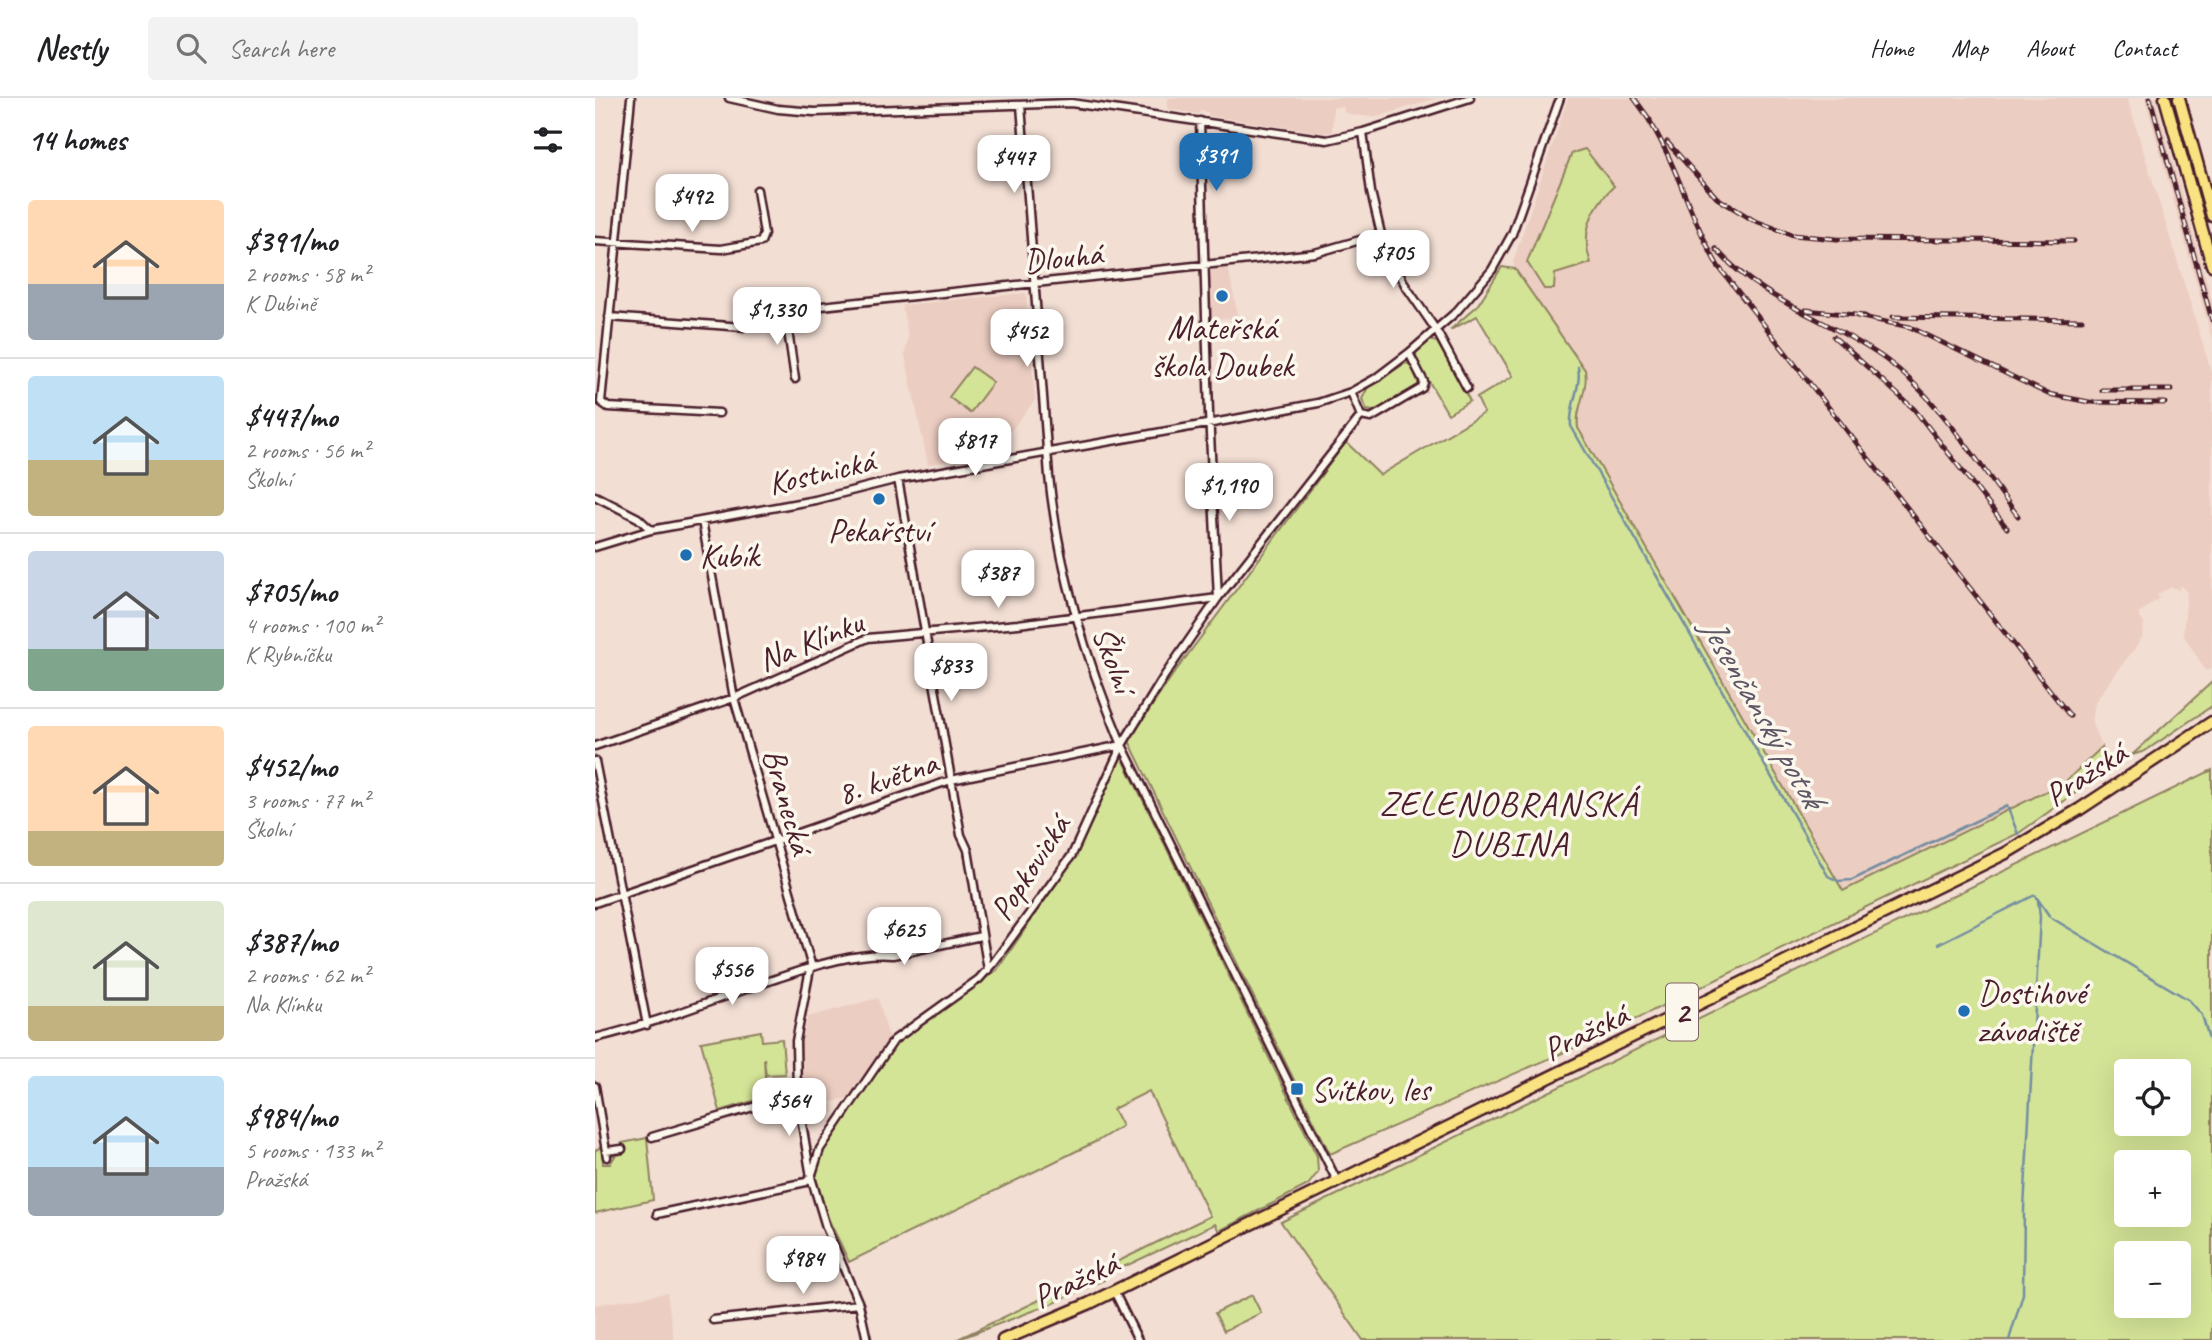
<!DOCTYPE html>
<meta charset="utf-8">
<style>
:root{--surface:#fff;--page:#f2f2f2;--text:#202124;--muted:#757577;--line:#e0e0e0;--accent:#1f6fb2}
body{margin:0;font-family:Caveat,sans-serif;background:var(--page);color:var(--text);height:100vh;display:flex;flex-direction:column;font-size:26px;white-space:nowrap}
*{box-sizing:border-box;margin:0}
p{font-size:23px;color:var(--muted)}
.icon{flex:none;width:38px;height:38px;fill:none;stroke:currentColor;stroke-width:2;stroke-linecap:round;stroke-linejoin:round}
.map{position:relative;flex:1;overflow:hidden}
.details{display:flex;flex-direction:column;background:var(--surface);width:595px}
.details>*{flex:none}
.tools{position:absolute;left:1519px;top:961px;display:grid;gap:14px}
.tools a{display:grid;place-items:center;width:77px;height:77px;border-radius:7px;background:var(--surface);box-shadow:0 7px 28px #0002;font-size:35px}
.price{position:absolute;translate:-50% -60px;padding:0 16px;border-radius:14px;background:#fff;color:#222;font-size:23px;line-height:46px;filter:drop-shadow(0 2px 4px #0008)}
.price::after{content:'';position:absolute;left:50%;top:42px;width:21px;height:16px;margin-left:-10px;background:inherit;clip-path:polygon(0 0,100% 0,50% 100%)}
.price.selected{background:var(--accent);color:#fff}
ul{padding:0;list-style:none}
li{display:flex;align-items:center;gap:21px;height:175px;padding:0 28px}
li+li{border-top:2px solid var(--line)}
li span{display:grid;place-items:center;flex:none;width:196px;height:140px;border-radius:7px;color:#555}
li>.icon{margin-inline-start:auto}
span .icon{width:84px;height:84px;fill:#fffc;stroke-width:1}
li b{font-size:30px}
h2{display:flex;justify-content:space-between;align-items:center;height:84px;padding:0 28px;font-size:30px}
header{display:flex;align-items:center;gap:42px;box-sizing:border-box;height:98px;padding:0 35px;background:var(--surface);border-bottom:2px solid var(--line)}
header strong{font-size:33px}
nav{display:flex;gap:38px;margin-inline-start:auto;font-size:24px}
.search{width:490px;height:63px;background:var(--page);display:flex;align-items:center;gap:18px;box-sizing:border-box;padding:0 24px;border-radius:7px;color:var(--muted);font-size:26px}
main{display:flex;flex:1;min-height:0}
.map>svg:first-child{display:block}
.built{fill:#eccdc1}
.green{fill:#d4e497;stroke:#8f8261;stroke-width:2;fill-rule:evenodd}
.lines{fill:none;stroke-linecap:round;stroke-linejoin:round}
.stream{stroke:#738da1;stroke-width:2.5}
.street-casing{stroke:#4a1f2b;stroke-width:11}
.primary-casing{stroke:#4a1f2b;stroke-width:15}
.street{stroke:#fbf7ec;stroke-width:6}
.primary{stroke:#f8e281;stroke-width:10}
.rail-casing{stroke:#4a1f2b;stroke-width:5}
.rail{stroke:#fbf7ec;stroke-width:2.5;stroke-dasharray:8;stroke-linecap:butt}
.poi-dot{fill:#1f6fb2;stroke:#fbf7ec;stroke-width:2.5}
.labels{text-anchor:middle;stroke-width:7;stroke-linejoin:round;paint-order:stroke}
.shield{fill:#fbf7ec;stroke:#7f6065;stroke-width:2}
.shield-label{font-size:32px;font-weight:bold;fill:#4a1f2b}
.street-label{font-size:33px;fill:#4a1f2b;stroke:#fbf7ec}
.poi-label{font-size:33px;fill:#4a1f2b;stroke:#fbf7ec;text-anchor:start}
.water-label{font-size:35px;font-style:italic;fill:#5f5666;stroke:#fbf7ec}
.neighbourhood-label{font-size:35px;letter-spacing:2px;fill:#4a1f2b;stroke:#fbf7ec}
</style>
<header>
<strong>Nestly</strong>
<div class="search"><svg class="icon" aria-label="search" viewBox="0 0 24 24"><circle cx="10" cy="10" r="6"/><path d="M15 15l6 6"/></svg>Search here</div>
<nav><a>Home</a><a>Map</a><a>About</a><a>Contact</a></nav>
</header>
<main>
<section class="details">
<h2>14 homes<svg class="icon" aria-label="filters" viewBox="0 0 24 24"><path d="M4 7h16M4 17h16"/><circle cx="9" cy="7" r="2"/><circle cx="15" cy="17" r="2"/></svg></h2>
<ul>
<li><span style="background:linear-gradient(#ffd9b3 60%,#9aa5b1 0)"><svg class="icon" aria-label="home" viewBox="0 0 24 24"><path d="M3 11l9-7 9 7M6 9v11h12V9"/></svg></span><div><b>$391/mo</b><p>2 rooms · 58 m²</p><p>K Dubině</p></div></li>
<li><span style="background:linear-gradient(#bfe0f5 60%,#c2b280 0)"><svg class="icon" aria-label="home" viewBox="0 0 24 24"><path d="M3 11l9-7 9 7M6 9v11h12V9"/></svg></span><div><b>$447/mo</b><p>2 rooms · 56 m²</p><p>Školní</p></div></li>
<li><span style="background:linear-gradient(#c9d6e8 70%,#7fa58c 0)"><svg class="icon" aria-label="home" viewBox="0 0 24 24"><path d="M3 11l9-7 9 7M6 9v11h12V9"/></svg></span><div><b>$705/mo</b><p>4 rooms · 100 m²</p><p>K Rybníčku</p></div></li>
<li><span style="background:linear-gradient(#ffd9b3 75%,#c2b280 0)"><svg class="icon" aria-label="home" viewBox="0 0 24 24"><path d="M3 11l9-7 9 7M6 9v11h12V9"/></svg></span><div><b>$452/mo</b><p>3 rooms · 77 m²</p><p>Školní</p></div></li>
<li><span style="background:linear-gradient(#dfe7d0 75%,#c2b280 0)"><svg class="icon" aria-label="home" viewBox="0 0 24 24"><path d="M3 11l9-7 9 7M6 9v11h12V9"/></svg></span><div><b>$387/mo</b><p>2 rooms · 62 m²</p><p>Na Klínku</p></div></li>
<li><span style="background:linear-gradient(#bfe0f5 65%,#9aa5b1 0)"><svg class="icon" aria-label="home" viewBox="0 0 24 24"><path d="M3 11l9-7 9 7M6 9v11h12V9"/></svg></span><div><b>$984/mo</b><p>5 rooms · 133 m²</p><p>Pražská</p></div></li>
</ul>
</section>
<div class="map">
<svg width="1617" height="1242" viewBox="0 0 1617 1242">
<rect width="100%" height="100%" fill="#f2ded3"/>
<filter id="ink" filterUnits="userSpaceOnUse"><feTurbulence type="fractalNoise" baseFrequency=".0143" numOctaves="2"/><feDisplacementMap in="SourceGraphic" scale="14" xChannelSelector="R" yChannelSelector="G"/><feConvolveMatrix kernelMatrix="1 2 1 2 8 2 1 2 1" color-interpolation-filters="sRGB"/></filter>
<g filter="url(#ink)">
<path class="built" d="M573,0h269l-60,19 -25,-2 -8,-3v-5h-11l-1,25 -7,1 -116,-17 -1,-4 -7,-1 -3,3 -30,-5z
M973,0h559l85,276v294l-6,3 -23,-37 4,-41 -6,-8 -2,5 -7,-3 -9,4 -6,4 2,3 -21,16 6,10 -2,14 -47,64 -3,21 10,24 -37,35 -222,109 -265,-463 -2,-13 12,-31 -3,-14 -70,-101 -2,-7z
M1550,0h10l57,203v38z
M633,169l10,51 -27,1 -2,-45 4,-5z
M431,195l9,107 -40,51 -67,14 -23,-110 3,-19 -6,-31z
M283,900l12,44 -37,54 -21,6 2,10 -25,7 -10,-48 1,-23 8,-31z
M72,1195l7,47h-79v-35z"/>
<path class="green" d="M990,51l29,37c-23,22 -34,47 -23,77l-36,11 -1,15h-10l-17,-27 45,-109z
M907,169l13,2 70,101c4,21 -10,37 -7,58l265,463 222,-109 37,-35 4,24 -87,62 -427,207 -262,114 -201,-413 43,-65 174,-234 34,33 104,-62 -7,-15 36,-22 -36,-60 -27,14 27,-24z
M834,242l8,2 33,59 -22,13 -31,-53 -1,-9z
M811,265l5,2 9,22 -42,25 -11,-2 -5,-11 6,-12z
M377,269l21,15 -23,31 -21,-16z
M1617,584v24l-67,45 -13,4z
M526,657l196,401 1,16 -10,13 -89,46 -4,-7 -102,48 -4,-6 101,-50 -61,-125 -36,18 9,17 -25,15 -248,121 -22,-46 -11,-37 2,-17 11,-24 62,-93 106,-75 79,-115z
M1617,672v570h-849l-82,-118zM1531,973h53v53h-53zM1531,1064h53v52h-53zM1531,1155h53v53h-53z
M166,933l1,10 20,-2 3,35 -19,1 -2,-17 2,39 -46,14 -19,-69z
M52,1040l6,62 -58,13v-62l7,-5 1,18h7l5,-8 9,-3 -2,-10z
M506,1172l3,10 -43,19 -4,-8z
M459,1195l3,9 -101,38z
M657,1197l9,18 -37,18 -9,-18z"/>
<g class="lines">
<path class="stream" d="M983,269c4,20 -9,38 -7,59l257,450 10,5 14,-1 155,-74 11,28
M1343,846l97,-49 15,22 139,83 13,15 10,34
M1414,1242l14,-46 1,-85 16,-292 -2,-17"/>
<defs>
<path id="street" d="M36,0l-30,304 7,5 111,6
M134,0l49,11 36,3 257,-9 256,37 36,-8 107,-34
M426,7l28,371c10,95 36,181 73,269l215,436
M605,23l9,292 9,185
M768,34l8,60 10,42 24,51 31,45 31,58
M0,143l126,8 40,-7 3,-8 -7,-44
M190,212l10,69
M153,216l567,-61 66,-19
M14,219l134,10
M766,318l10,2 51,-30 2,-6 -15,-29
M303,381l63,356 7,15 20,120
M0,398l43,22 13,12
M0,449l56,-17 164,-30 83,-21 337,-60 83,-16 33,-11 25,-14 33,-25 47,-41 36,-42 20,-36 48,-136
M0,648l139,-48 134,-60 150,-14 200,-26
M0,663l52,264
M0,805l356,-123 171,-35
M0,940c63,-15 122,-40 183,-60 36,-12 76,-26 115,-23l88,-19
M0,988l12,71
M57,1039l145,-43 -1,-53 15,-77 -77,-266 -32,-177
M11,1053l16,-2
M62,1116l149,-32 5,-5 -14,-83
M519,1193l24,49
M118,1222l146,-16
M272,1242l-8,-36 -33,-77 -15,-50 9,-28 74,-109 85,-61 15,-17 78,-107 50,-110 43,-70 53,-77 143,-182 -10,-24"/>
<path id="primary" d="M1570,0l47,167
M1584,0l33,118
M408,1242l85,-36 918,-451 74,-44 132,-87"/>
</defs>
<use href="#street" class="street-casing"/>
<use href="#primary" class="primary-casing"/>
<use href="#street" class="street"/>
<use href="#primary" class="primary"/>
<defs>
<path id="rail" d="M1039,0l16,22
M1555,0l62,222
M1049,14c32,48 45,104 74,154l352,450
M1072,44l50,56 36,22 40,15 44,4 237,2
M1121,151c46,53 113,70 169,110 54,39 93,105 133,157
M1211,212l59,6
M1262,218l53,11 138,67 41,8 76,1
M1298,219l189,3
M1239,239l80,72 93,119
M1507,292h69"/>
</defs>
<use href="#rail" class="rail-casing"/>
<use href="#rail" class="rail"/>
</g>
</g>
<g class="poi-dot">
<circle cx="627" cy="198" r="7"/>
<circle cx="284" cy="401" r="7"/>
<circle cx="91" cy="457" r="7"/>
<circle cx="1369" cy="913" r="7"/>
<rect x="695" y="984" width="14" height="14" rx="3.5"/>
</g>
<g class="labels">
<rect class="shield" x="1071" y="885.5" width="32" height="57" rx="5"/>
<g class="shield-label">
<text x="1087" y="925">2</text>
</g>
<g class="street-label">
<text transform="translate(468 158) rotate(-6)" y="12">Dlouhá</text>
<text transform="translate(226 373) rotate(-13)" y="12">Kostnická</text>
<text transform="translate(215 542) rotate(-22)" y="12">Na Klínku</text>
<text transform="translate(520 561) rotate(70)" y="12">Školní</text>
<text transform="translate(1490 675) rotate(-33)" y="12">Pražská</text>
<text transform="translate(292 679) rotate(-19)" y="12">8. května</text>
<text transform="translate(194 703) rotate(74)" y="12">Branecká</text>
<text transform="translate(434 769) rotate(-57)" y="12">Popkovická</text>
<text transform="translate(990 933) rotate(-26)" y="12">Pražská</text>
<text transform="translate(480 1181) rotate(-25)" y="12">Pražská</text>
</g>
<g class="poi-label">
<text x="627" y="241" text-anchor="middle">Mateřská<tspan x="627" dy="38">škola Doubek</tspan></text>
<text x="284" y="444" text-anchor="middle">Pekařství</text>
<text x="105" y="469">Kubík</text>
<text x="1383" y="906">Dostihové<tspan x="1383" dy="38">závodiště</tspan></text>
<text x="716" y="1003">Svítkov, les</text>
</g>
<g class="water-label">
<text transform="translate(1168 614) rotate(60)" y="12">Jesenčanský potok</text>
</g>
<g class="neighbourhood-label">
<text x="914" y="717">ZELENOBRANSKÁ<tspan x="914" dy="40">DUBINA</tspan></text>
</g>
</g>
</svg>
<div class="tools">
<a><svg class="icon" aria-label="locate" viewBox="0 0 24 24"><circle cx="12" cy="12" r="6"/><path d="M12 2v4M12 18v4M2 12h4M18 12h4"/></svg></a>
<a>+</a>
<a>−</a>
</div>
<b class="price selected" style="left:621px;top:95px">$391</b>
<b class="price" style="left:419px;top:97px">$447</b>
<b class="price" style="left:97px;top:136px">$492</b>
<b class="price" style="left:798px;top:192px">$705</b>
<b class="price" style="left:182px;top:249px">$1,330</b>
<b class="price" style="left:432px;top:271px">$452</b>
<b class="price" style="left:380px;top:380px">$817</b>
<b class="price" style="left:634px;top:425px">$1,190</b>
<b class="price" style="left:403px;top:512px">$387</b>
<b class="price" style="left:356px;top:605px">$833</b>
<b class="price" style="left:309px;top:869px">$625</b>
<b class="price" style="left:137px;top:909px">$556</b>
<b class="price" style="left:194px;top:1040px">$564</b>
<b class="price" style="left:208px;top:1198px">$984</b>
</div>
</main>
